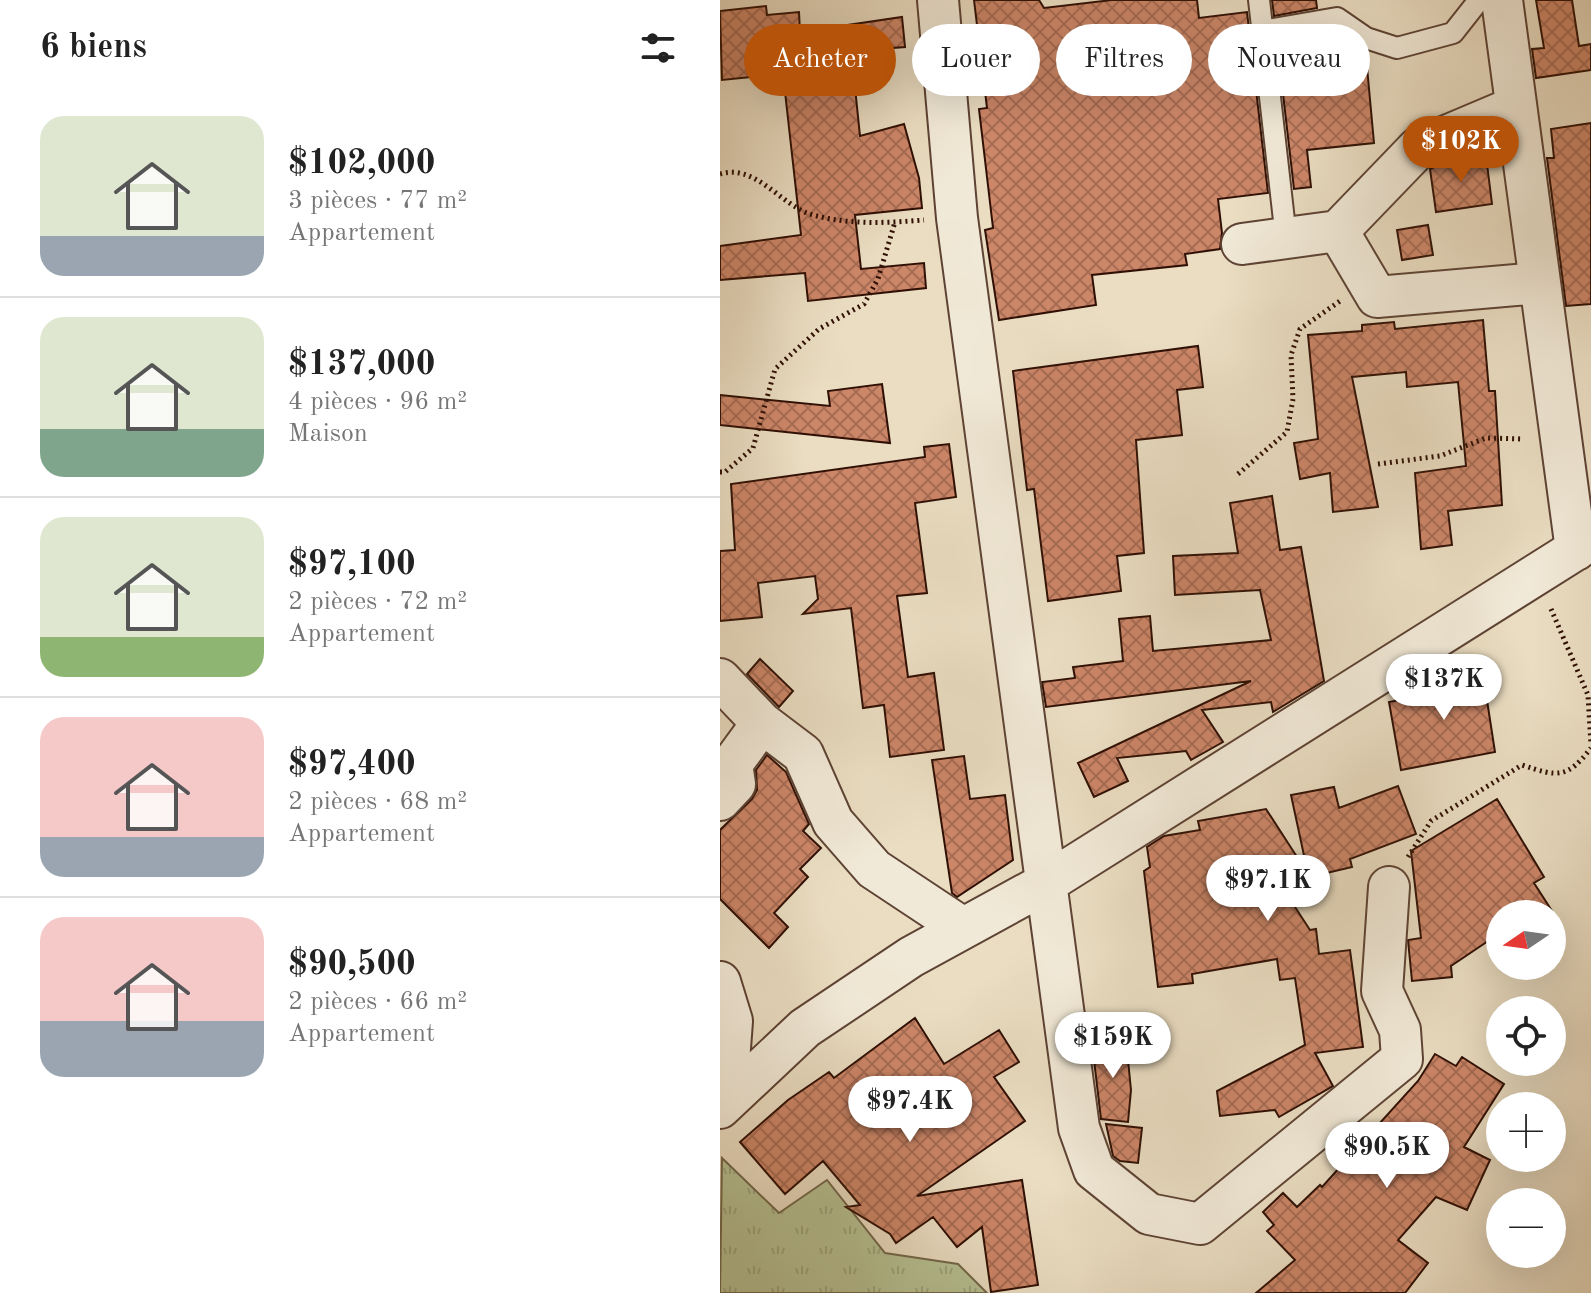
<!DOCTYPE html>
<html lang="fr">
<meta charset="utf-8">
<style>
:root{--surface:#fff;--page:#f6f6f6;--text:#222;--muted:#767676;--line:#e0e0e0;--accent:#b45309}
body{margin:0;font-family:"Old Standard TT",serif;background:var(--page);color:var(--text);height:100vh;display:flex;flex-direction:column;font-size:30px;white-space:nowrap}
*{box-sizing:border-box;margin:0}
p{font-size:26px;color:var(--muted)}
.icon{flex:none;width:44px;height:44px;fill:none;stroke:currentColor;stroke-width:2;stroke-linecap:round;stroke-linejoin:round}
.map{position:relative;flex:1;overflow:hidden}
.side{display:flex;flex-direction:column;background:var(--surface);width:720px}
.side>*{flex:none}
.hud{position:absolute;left:24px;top:24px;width:726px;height:72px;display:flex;gap:16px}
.needle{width:52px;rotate:257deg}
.buttons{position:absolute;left:766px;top:900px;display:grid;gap:16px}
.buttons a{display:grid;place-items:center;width:80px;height:80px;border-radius:50%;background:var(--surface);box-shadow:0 8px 32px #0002;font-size:40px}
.price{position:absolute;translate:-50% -68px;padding:0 18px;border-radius:28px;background:#fff;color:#222;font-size:26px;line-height:52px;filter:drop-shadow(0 2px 4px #0008)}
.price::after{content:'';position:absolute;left:50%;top:48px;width:24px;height:18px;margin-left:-12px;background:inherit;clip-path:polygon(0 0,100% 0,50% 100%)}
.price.current{background:var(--accent);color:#fff}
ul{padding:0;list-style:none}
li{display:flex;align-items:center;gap:24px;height:200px;padding:0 40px}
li+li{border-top:2px solid var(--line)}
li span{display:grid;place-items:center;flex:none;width:224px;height:160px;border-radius:24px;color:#555}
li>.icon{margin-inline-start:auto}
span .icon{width:96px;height:96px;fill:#fffc;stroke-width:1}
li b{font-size:34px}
h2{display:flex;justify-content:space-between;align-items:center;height:96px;padding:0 40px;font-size:34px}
.chip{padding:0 28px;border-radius:36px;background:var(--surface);box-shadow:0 8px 32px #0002;font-size:28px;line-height:72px}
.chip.current{background:var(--accent);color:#fff}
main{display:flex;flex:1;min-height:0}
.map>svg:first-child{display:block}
.grass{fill:url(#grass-tufts);stroke:#73684c;stroke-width:2}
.building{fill:url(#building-cross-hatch);stroke:#301005;stroke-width:2}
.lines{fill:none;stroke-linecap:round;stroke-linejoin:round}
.lane-casing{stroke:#5e4334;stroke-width:24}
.street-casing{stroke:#5e4334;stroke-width:44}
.path{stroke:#301005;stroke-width:5;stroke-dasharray:2 4;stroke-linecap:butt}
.lane{stroke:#f1e9d7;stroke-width:20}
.street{stroke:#f1e9d7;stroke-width:40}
</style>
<main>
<section class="side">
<h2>6 biens<svg class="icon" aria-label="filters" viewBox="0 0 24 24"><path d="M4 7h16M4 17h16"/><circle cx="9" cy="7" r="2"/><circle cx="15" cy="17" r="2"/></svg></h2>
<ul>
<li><span style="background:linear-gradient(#dfe7d0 75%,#9aa5b1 0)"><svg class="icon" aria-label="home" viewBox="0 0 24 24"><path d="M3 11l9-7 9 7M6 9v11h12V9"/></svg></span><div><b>$102,000</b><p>3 pièces · 77 m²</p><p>Appartement</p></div></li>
<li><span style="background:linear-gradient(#dfe7d0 70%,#7fa58c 0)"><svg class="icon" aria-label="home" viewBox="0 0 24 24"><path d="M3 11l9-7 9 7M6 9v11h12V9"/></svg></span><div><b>$137,000</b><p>4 pièces · 96 m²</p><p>Maison</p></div></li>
<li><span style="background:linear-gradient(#dfe7d0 75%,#8fb573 0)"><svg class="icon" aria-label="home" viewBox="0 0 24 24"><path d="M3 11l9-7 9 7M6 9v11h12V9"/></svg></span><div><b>$97,100</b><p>2 pièces · 72 m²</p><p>Appartement</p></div></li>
<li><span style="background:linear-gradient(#f6c9c9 75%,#9aa5b1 0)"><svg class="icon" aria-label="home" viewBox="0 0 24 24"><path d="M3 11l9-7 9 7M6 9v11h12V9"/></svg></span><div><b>$97,400</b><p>2 pièces · 68 m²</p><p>Appartement</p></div></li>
<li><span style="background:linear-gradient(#f6c9c9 65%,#9aa5b1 0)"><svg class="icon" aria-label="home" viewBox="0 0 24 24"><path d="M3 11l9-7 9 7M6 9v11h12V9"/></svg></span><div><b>$90,500</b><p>2 pièces · 66 m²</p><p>Appartement</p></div></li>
</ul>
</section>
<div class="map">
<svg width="871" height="1293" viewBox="0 0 871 1293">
<defs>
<pattern id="grass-tufts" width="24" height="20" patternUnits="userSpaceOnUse" patternTransform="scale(2)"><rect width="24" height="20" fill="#b6c194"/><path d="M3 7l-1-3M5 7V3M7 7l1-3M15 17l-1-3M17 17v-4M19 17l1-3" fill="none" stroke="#9da57e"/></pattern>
<pattern id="building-cross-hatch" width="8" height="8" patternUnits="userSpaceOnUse" patternTransform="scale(2)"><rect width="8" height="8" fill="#cc8668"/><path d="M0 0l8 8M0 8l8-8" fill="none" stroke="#a66c54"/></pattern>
</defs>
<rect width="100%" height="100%" fill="#eaddc2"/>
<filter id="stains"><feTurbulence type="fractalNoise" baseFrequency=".0025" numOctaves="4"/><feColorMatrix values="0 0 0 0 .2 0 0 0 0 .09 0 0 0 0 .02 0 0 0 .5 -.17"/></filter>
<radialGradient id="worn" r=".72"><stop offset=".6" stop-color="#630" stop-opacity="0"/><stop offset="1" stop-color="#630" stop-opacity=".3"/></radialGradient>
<path class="grass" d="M2,1158l57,55 48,-33 58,73 73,11 29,29h-267z"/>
<path class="building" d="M254,0h65l5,8 68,-8h85l2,18 48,-6 21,181 -50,6 4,34 -2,16 -35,5 2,11 -95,10 4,30 -97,15 -14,-90 8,-2 -14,-119 8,-1z
M552,0h44l1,8 -43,8z
M816,0h36l7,46 12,-2v26l-55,8 -4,-29 12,-1z
M46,6l1,9 32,-3 1,20 102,-15 3,30 -12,1 1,16 -41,4 7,68 44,-12 15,54 3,30 -67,7 6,54 63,-6 2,25 -118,13 -3,-28 -85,7v-34l81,-11 -18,-161 -61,6 -2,-69z
M601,34v4l15,-2 5,34 26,-3 7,76 -67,7 4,37 -17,2 -17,-147z
M871,123v181l-25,2 -19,-148h7l-3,-29z
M766,156l6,48 -56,8 -6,-43 16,-8z
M708,225l5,30 -31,5 -5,-30z
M763,320l6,71h6l7,114 -54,6 4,34 -31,4 -6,-76 51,-7 -8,-84 -51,5 -1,-15 -54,5 26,130 -45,5 -3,-39 -30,6 -6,-36 24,-4 -10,-104 54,-4v-6l32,-3 1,7z
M478,346l5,41 -26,3 5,45 -46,5 8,113 -27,3 4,35 -73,10 -14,-112 -7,1 -14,-119z
M162,384l8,59 -170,-18v-30l110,11 -2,-15z
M229,444l7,53 -41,6 12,90 -30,3 11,81 26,-4 10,77 -54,7 -6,-52 -21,3 -12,-100 -48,6 15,-15 -3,-23 -57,7 4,34 -42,4v-70l15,-1 -4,-66 194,-27 -1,-10z
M552,496l8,54 21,-3 23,134 -51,31 -2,-10 -69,8 21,32 -32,18 -5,-9 -69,7 11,23 -34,16 -16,-34 173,-82 -205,26 -4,-25 33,-4 -2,-11 50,-6 -4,-42 31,-3 3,35 118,-11 -11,-50 -85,5 -2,-39 65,-3 -8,-50z
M40,659l33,32 -14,16 -32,-33z
M762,668l13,84 -94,18 -12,-68 47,-9 -2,-17z
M47,755l19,17 23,52 -6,7 18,17 -21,21 8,8 -34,36 14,14 -19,21 -49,-49v-69l32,-31 5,-9 -1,-20z
M244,756l6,43 35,-4 8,65 -56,37 -5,-4 -20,-133z
M678,786l18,48 -66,25 2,8 -72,17 30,46 6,-1 3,25 31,-4 13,97 -48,6 18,33 -54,31 -4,-7 -55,6 -3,-25 88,-46 -10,-67 -15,2 -3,-21 -85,15 1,9 -35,4 -14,-116 6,-4 -3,-20 17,-11 36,-6 -2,-9 68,-12 42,65 -17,-79 43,-8 5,21z
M777,799l47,78 -10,6 20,31h-54v19l-49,33 1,11 -40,4 -4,-41 13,-2 -10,-87z
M195,1018l29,46 55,-34 20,32 -25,15 31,44 -108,75 105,-16 16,105 -47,7 -9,-65 -25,20 -24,-30 -37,26 -6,-9 -44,-27 14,-2 -37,-44 -38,33 -45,-52 48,-42 41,-28 5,6z
M406,1040l5,50 -3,32 -27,-3 -9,-76z
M715,1054l21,12 6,-9 42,27 -40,63 26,13 -23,50 -31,-13 -38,43 30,23 -23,30h-149l39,-33 -28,-29 7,-6 -11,-13 20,-19 14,14 23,-22 2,2 96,-106z
M386,1124l36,4 -4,35 -18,-2 -7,-5z"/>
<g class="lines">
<defs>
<path id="lane" d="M539,0l27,238
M543,31l74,-13 29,20 31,10 56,-15 26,-33"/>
<path id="street" d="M218,0l19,218 122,910 15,42 55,44 51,10 202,-165 -2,-29 -18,-39 7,-104
M782,0l74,550
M618,231l39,66 162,-14
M522,244l96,-13 80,-83 97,-41
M0,679l42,44 41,31 30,68 41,47 89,59
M0,800l15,-16 -3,-20 30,-41
M0,982l12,39 -6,81
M0,1108l85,-80 106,-71 137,-75 543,-342"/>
</defs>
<use href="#lane" class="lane-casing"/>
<use href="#street" class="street-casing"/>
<path class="path" d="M0,174c36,-11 62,33 93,41 37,10 74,8 111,5
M658,464l62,-8 46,-18 38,1
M0,472h5l28,-24 22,-79 44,-40 45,-25 14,-25 17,-57
M518,474l49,-42 6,-33 -2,-44 9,-26 40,-28
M831,609l37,86 3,50
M688,857l23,-36 91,-56c36,12 45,14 69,-17"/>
<use href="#lane" class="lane"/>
<use href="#street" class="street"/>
</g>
<rect width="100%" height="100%" filter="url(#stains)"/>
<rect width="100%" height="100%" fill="url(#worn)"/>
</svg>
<div class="buttons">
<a><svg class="needle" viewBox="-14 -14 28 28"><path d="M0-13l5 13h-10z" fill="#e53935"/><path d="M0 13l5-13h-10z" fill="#767676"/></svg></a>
<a><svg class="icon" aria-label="locate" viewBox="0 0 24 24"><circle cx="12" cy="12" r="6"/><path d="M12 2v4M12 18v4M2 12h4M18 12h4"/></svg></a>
<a>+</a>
<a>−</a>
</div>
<b class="price current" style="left:741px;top:184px">$102K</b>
<b class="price" style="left:724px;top:722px">$137K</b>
<b class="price" style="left:548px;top:923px">$97.1K</b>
<b class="price" style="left:393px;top:1080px">$159K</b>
<b class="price" style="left:190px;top:1144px">$97.4K</b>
<b class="price" style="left:667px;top:1190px">$90.5K</b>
<div class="hud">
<a class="chip current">Acheter</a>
<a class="chip">Louer</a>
<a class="chip">Filtres</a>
<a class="chip">Nouveau</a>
</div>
</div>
</main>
